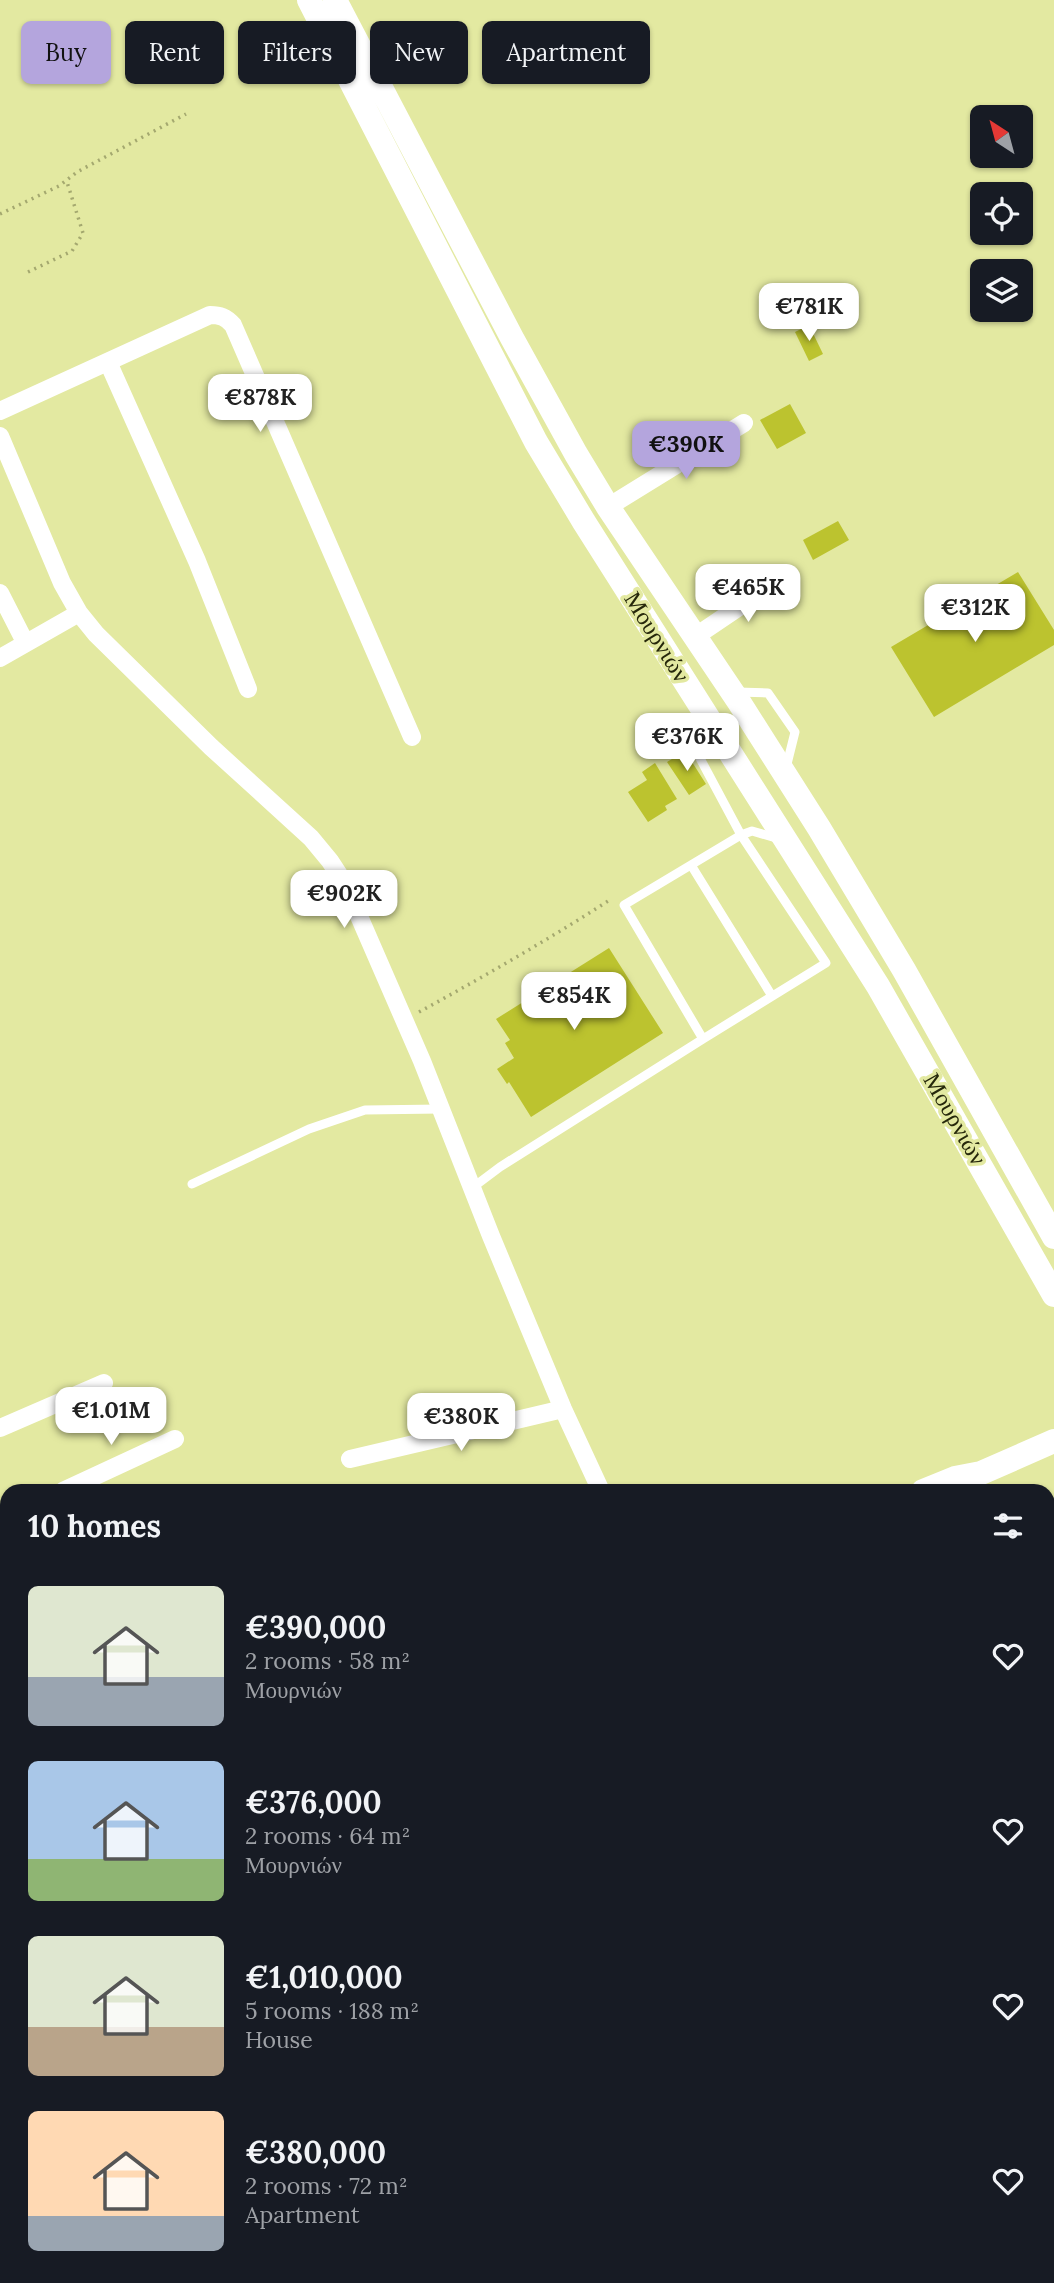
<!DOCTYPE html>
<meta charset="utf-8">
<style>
:root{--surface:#171b24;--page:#20242c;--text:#f1f3f6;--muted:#9ea1a6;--accent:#b4a5dd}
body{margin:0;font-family:Lora,serif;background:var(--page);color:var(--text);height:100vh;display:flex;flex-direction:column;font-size:26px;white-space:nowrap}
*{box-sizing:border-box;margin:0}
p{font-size:23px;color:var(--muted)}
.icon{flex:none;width:38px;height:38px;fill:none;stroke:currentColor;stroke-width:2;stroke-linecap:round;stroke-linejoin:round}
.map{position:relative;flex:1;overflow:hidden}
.panel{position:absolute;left:0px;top:1484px;width:1055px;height:800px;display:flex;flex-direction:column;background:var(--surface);border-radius:21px 21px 0 0;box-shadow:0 2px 5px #0004}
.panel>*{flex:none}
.banner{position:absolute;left:21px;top:21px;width:700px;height:63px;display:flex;gap:14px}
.needle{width:46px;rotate:324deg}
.fabs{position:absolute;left:970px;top:105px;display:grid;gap:14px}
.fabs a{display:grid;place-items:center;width:63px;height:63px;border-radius:10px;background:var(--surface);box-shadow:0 2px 5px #0004;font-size:35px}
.price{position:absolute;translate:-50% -60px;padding:0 16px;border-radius:14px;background:#fff;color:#222;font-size:23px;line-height:46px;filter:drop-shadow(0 2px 4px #0008)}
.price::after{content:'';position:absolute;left:50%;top:42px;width:21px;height:16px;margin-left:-10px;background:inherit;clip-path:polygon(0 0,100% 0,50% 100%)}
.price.active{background:var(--accent);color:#111}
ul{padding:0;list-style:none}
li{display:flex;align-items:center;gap:21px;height:175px;padding:0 28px}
li span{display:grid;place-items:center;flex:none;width:196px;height:140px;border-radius:10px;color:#555}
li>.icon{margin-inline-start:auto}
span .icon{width:84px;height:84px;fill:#fffc;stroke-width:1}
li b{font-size:30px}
h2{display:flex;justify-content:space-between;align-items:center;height:84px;padding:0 28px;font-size:30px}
.pill{padding:0 24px;border-radius:10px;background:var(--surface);box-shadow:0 2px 5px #0004;font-size:24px;line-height:63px}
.pill.active{background:var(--accent);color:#111}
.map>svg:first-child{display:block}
.building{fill:#bcc32f}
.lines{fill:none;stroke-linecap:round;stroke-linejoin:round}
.path{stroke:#a4a86f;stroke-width:3.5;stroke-dasharray:2 5;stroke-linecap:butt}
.lane{stroke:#fff;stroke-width:9}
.street{stroke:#fff;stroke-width:18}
.secondary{stroke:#fff;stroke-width:24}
.labels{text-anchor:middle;stroke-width:7;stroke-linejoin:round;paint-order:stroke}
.street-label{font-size:24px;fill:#26280b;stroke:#e3e9a1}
</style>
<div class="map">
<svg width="1054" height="2283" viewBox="0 0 1054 2283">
<rect width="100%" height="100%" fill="#e3e9a1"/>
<path class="building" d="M809,325l14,29 -14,7 -14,-29z
M790,404l16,29 -29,16 -17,-29z
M838,521l11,19 -36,20 -10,-20z
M1018,572l36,58v15l-120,72 -43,-70z
M685,751l21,33 -17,11 -22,-33z
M655,763l22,36 -12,7 2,4 -19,12 -20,-30 19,-12 -5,-8z
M609,948l54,85 -132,84 -22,-35 -2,2 -10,-15 17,-11 -9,-15 5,-3 -14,-21z
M1054,1786v39l-6,3v-40z"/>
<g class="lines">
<path class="path" d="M0,214l59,-28 18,-14 109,-58
M28,272l44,-21 11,-18 -16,-51
M419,1012c64,-35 127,-71 189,-111l4,1
M1048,2225l6,-2
M615,2277l2,6"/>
<path class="lane" d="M737,692l31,1 27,39 -9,36
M691,865l81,131
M703,1039l123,-76 -85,-128 -47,-88 13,-24
M192,1184l117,-55 56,-19 76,-1
M472,1188l28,-21 203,-128 -79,-134 117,-70 11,-4 24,7"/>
<path class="street" d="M108,362l89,199 51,128
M0,411l210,-96c10,0 16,2 23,10l179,412
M0,436l62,147 17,30 17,21 115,113 100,91 19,23 15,23 77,177 69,175 72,173 38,82
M608,507l136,-84
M0,593l25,49
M696,636l83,-56
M0,658l79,-45
M0,1428l104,-45
M350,1459l213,-50
M63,1491l112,-52
M0,1521l7,-4
M0,1631l7,18
M947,2277l3,6
M893,2283l15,-6"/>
<path class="secondary" d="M309,0l227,442 48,80 294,464 176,309
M335,0l177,338 64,116 32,53 131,195 80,126 85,142 150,267
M923,1491l32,-13 26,-5 73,-32
M0,1828l7,-2
M0,2190l7,21
M30,2277l2,6"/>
</g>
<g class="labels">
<g class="street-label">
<text transform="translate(657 637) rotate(58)" y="8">Μουρνιών</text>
<text transform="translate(955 1119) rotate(60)" y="8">Μουρνιών</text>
</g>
</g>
</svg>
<div class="fabs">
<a><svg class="needle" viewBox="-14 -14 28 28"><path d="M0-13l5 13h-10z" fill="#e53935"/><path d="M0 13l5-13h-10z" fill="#9ea1a6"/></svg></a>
<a><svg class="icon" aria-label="locate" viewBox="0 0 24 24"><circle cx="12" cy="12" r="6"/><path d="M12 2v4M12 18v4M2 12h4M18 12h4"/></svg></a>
<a><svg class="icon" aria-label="layers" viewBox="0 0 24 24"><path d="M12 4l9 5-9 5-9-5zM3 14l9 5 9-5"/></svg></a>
</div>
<b class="price" style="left:809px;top:343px">€781K</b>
<b class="price" style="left:260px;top:434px">€878K</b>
<b class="price active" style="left:686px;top:481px">€390K</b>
<b class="price" style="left:748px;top:624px">€465K</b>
<b class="price" style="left:975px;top:644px">€312K</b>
<b class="price" style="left:687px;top:773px">€376K</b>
<b class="price" style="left:344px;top:930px">€902K</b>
<b class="price" style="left:574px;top:1032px">€854K</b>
<b class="price" style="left:111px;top:1447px">€1.01M</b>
<b class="price" style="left:461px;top:1453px">€380K</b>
<div class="banner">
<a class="pill active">Buy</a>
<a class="pill">Rent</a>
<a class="pill">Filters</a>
<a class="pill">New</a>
<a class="pill">Apartment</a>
</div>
<section class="panel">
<h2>10 homes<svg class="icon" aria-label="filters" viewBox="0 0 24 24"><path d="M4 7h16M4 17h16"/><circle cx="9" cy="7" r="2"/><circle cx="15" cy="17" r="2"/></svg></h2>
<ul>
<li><span style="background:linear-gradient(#dfe7d0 65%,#9aa5b1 0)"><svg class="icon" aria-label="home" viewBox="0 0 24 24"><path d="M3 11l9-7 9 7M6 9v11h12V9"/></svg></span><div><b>€390,000</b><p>2 rooms · 58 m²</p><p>Μουρνιών</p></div><svg class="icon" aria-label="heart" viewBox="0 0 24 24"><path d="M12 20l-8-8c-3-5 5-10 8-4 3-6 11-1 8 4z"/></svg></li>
<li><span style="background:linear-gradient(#a9c7e8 70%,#8fb573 0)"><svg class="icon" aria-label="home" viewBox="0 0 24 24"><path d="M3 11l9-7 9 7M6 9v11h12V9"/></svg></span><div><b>€376,000</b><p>2 rooms · 64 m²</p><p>Μουρνιών</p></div><svg class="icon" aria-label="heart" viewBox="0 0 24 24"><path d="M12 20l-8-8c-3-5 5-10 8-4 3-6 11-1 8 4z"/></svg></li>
<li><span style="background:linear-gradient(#dfe7d0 65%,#b9a48a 0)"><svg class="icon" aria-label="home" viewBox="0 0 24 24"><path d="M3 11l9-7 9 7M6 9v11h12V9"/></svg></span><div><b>€1,010,000</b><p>5 rooms · 188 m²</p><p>House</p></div><svg class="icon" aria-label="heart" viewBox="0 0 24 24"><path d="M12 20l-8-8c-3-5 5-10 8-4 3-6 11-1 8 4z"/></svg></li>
<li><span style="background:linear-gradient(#ffd9b3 75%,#9aa5b1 0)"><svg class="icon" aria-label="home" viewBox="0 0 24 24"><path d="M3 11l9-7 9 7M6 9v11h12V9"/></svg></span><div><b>€380,000</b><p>2 rooms · 72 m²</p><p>Apartment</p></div><svg class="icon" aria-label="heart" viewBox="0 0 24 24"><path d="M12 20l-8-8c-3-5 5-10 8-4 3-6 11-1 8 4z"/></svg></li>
</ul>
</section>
</div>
